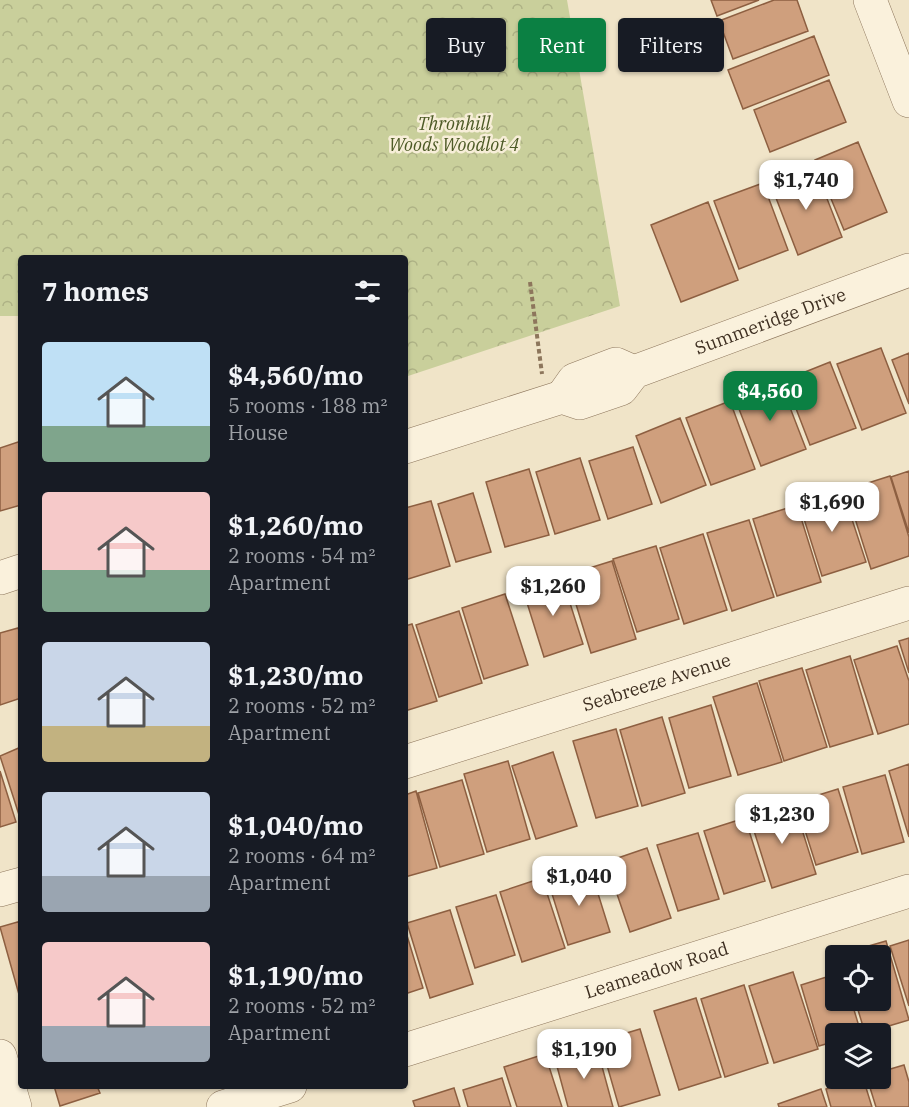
<!DOCTYPE html>
<meta charset="utf-8">
<style>
:root{--surface:#171b24;--page:#20242c;--text:#f1f3f6;--muted:#9ea1a6;--accent:#0b8043}
body{margin:0;font-family:"IBM Plex Serif",serif;background:var(--page);color:var(--text);height:100vh;display:flex;flex-direction:column;font-size:22px;white-space:nowrap}
*{box-sizing:border-box;margin:0}
p{font-size:20px;color:var(--muted)}
.icon{flex:none;width:33px;height:33px;fill:none;stroke:currentColor;stroke-width:2;stroke-linecap:round;stroke-linejoin:round}
.map{position:relative;flex:1;overflow:hidden}
.sheet{position:absolute;left:18px;top:255px;width:390px;height:834px;display:flex;flex-direction:column;background:var(--surface);border-radius:6px;box-shadow:0 2px 4px #0004}
.sheet>*{flex:none}
.banner{position:absolute;left:426px;top:18px;width:393px;height:54px;display:flex;gap:12px}
.buttons{position:absolute;left:825px;top:945px;display:grid;gap:12px}
.buttons a{display:grid;place-items:center;width:66px;height:66px;border-radius:6px;background:var(--surface);box-shadow:0 2px 4px #0004;font-size:30px}
.price{position:absolute;translate:-50% -51px;padding:0 14px;border-radius:12px;background:#fff;color:#222;font-size:20px;line-height:39px;filter:drop-shadow(0 2px 3px #0008)}
.price::after{content:'';position:absolute;left:50%;top:36px;width:18px;height:14px;margin-left:-9px;background:inherit;clip-path:polygon(0 0,100% 0,50% 100%)}
.price.on{background:var(--accent);color:#fff}
ul{padding:0;list-style:none}
li{display:flex;align-items:center;gap:18px;height:150px;padding:0 24px}
li span{display:grid;place-items:center;flex:none;width:168px;height:120px;border-radius:6px;color:#555}
li>.icon{margin-inline-start:auto}
span .icon{width:72px;height:72px;fill:#fffc;stroke-width:1}
li b{font-size:26px}
h2{display:flex;justify-content:space-between;align-items:center;height:72px;padding:0 24px;font-size:26px}
.tag{padding:0 21px;border-radius:6px;background:var(--surface);box-shadow:0 2px 4px #0004;font-size:21px;line-height:54px}
.tag.on{background:var(--accent);color:#fff}
.map>svg:first-child{display:block}
.forest{fill:url(#forest-crowns)}
.building{fill:#cf9f7d;stroke:#8d5f41;stroke-width:1.5}
.lines{fill:none;stroke-linecap:round;stroke-linejoin:round}
.minor-casing{stroke:#8d765c;stroke-width:34}
.path{stroke:#8d765c;stroke-width:4;stroke-dasharray:4.5 3;stroke-linecap:butt}
.minor{stroke:#faf1dc;stroke-width:33}
.labels{text-anchor:middle;stroke-width:5;stroke-linejoin:round;paint-order:stroke}
.park-label{font-size:18px;font-style:italic;fill:#4d5a26;stroke:#f7eed8}
.street-label{font-size:18px;fill:#3d2e20;stroke:#f7eed8}
</style>
<div class="map">
<svg width="909" height="1107" viewBox="0 0 909 1107">
<defs>
<pattern id="forest-crowns" width="20" height="18" patternUnits="userSpaceOnUse" patternTransform="scale(1.5)"><rect width="20" height="18" fill="#c9cf9b"/><path d="M2 6a3 3 0 1 1 6 0M12 15a3 3 0 1 1 6 0" fill="none" stroke="#aeb285"/></pattern>
</defs>
<rect width="100%" height="100%" fill="#f0e4c8"/>
<path class="forest" d="M0,0h567l53,306 -215,71v-119h-384v58h-21z"/>
<path class="building" d="M711,0h48l-42,16z
M774,0h23l11,31 -75,28 -14,-38z
M814,36l15,39 -86,34 -15,-39z
M829,80l17,42 -76,30 -16,-42z
M858,142l29,70 -43,18 -29,-70z
M815,168l27,69 -44,18 -27,-70z
M763,183l25,67 -49,19 -25,-68z
M708,202l30,78 -57,22 -30,-77z
M881,348l25,65 -44,17 -25,-66z
M909,353v51l-17,-44z
M830,362l26,66 -46,17 -25,-65z
M779,379l27,70 -45,17 -27,-70z
M730,401l25,68 -44,16 -25,-67z
M680,418l26,67 -45,18 -25,-67z
M21,441v64l-21,6v-63z
M633,447l19,57 -44,15 -19,-58z
M580,458l20,62 -45,14 -19,-62z
M529,469l20,66 -44,12 -19,-65z
M909,471v62l-18,-56z
M890,476l19,61v19l-38,13 -25,-79z
M842,489l24,73 -44,14 -23,-73z
M473,493l18,59 -35,10 -18,-58z
M431,501l19,65 -45,14v-72z
M797,505l24,77 -44,14 -24,-77z
M749,520l25,77 -42,14 -25,-78z
M703,534l24,76 -43,14 -24,-76z
M656,546l23,73 -42,13 -24,-73z
M612,561l24,78 -45,14 -24,-78z
M562,578l21,66 -39,13 -21,-67z
M505,594l23,71 -44,14 -22,-71z
M459,611l23,72 -43,14 -23,-72z
M412,624l25,77 -32,10v-85z
M18,628l3,8v62l-21,7v-72z
M909,638v35l-10,-32z
M897,646l12,35v43l-31,10 -24,-74z
M850,656l23,78 -43,13 -24,-77z
M802,668l25,79 -43,14 -25,-80z
M757,683l25,79 -44,13 -25,-78z
M711,705l20,71 -42,12 -20,-70z
M662,717l23,76 -43,13 -22,-76z
M616,729l22,77 -42,12 -23,-77z
M21,747v74l-21,-65z
M553,752l24,74 -41,13 -24,-73z
M508,761l22,78 -43,13 -23,-78z
M909,764v73l-20,-66z
M0,771l16,51 -16,5z
M885,775l19,67 -42,12 -19,-67z
M462,780l22,74 -44,13 -22,-74z
M838,789l20,63 -42,13 -20,-63z
M416,791l21,77 -32,9v-82z
M793,801l23,73 -44,14 -23,-73z
M745,818l20,63 -41,13 -20,-63z
M698,833l21,66 -41,12 -21,-66z
M647,848l24,70 -41,14 -24,-70z
M590,868l20,64 -42,13 -20,-64z
M542,878l23,70 -43,14 -22,-70z
M496,895l19,60 -40,13 -19,-61z
M450,910l23,74 -43,14 -23,-75z
M21,921v76l-1,1 -20,-71z
M405,929l18,59 -18,6z
M909,940v66l-19,-60z
M886,941l23,79 -44,13 -10,-33h25v-44l-39,-2z
M793,972l25,77 -44,14 -25,-77z
M836,974v26h15l10,33 -25,1v7l-17,5 -18,-61z
M744,985l24,78 -43,14 -24,-78z
M696,998l25,79 -42,13 -25,-79z
M640,1029l20,66 -41,12 -19,-66z
M597,1048l16,59h-45l-13,-48z
M545,1054l17,53h-45l-13,-40z
M904,1065l5,17v25h-33l-9,-29h13v-6z
M502,1078l9,29h-43l-5,-17z
M863,1078l9,29h-41l-5,-18z
M54,1086h43l3,7 -40,13z
M454,1088l6,19h-45l-2,-6z
M821,1089l6,18h-48l-1,-3z"/>
<g class="lines">
<defs>
<g id="minor">
<path d="M870,0l39,101"/>
<path d="M562,397l12,-17 42,-16 18,8"/>
<path id="s1" d="M405,447l157,-50 18,6 41,-14 13,-17 275,-102"/>
<path d="M0,578l21,-7"/>
<path id="s2" d="M405,762l504,-159"/>
<path d="M0,890l21,-6"/>
<path id="s3" d="M405,1050l504,-159"/>
<path d="M0,1056l15,51"/>
<path d="M223,1107l67,-21"/>
</g>
</defs>
<use href="#minor" class="minor-casing"/>
<path class="path" d="M530,282l12,92"/>
<use href="#minor" class="minor"/>
</g>
<g class="labels">
<g class="park-label">
<text x="454" y="130">Thronhill<tspan x="454" dy="21">Woods Woodlot 4</tspan></text>
</g>
<g class="street-label">
<text dy="6" stroke="none"><textPath href="#s1" startOffset="394">Summeridge Drive</textPath></text>
<text dy="6" stroke="none"><textPath href="#s2" startOffset="264">Seabreeze Avenue</textPath></text>
<text dy="6" stroke="none"><textPath href="#s3" startOffset="264">Leameadow Road</textPath></text>
</g>
</g>
</svg>
<div class="buttons">
<a><svg class="icon" aria-label="locate" viewBox="0 0 24 24"><circle cx="12" cy="12" r="6"/><path d="M12 2v4M12 18v4M2 12h4M18 12h4"/></svg></a>
<a><svg class="icon" aria-label="layers" viewBox="0 0 24 24"><path d="M12 4l9 5-9 5-9-5zM3 14l9 5 9-5"/></svg></a>
</div>
<b class="price" style="left:806px;top:211px">$1,740</b>
<b class="price on" style="left:770px;top:422px">$4,560</b>
<b class="price" style="left:832px;top:533px">$1,690</b>
<b class="price" style="left:553px;top:617px">$1,260</b>
<b class="price" style="left:782px;top:845px">$1,230</b>
<b class="price" style="left:579px;top:907px">$1,040</b>
<b class="price" style="left:584px;top:1080px">$1,190</b>
<div class="banner">
<a class="tag">Buy</a>
<a class="tag on">Rent</a>
<a class="tag">Filters</a>
</div>
<section class="sheet">
<h2>7 homes<svg class="icon" aria-label="filters" viewBox="0 0 24 24"><path d="M4 7h16M4 17h16"/><circle cx="9" cy="7" r="2"/><circle cx="15" cy="17" r="2"/></svg></h2>
<ul>
<li><span style="background:linear-gradient(#bfe0f5 70%,#7fa58c 0)"><svg class="icon" aria-label="home" viewBox="0 0 24 24"><path d="M3 11l9-7 9 7M6 9v11h12V9"/></svg></span><div><b>$4,560/mo</b><p>5 rooms · 188 m²</p><p>House</p></div></li>
<li><span style="background:linear-gradient(#f6c9c9 65%,#7fa58c 0)"><svg class="icon" aria-label="home" viewBox="0 0 24 24"><path d="M3 11l9-7 9 7M6 9v11h12V9"/></svg></span><div><b>$1,260/mo</b><p>2 rooms · 54 m²</p><p>Apartment</p></div></li>
<li><span style="background:linear-gradient(#c9d6e8 70%,#c2b280 0)"><svg class="icon" aria-label="home" viewBox="0 0 24 24"><path d="M3 11l9-7 9 7M6 9v11h12V9"/></svg></span><div><b>$1,230/mo</b><p>2 rooms · 52 m²</p><p>Apartment</p></div></li>
<li><span style="background:linear-gradient(#c9d6e8 70%,#9aa5b1 0)"><svg class="icon" aria-label="home" viewBox="0 0 24 24"><path d="M3 11l9-7 9 7M6 9v11h12V9"/></svg></span><div><b>$1,040/mo</b><p>2 rooms · 64 m²</p><p>Apartment</p></div></li>
<li><span style="background:linear-gradient(#f6c9c9 70%,#9aa5b1 0)"><svg class="icon" aria-label="home" viewBox="0 0 24 24"><path d="M3 11l9-7 9 7M6 9v11h12V9"/></svg></span><div><b>$1,190/mo</b><p>2 rooms · 52 m²</p><p>Apartment</p></div></li>
</ul>
</section>
</div>
